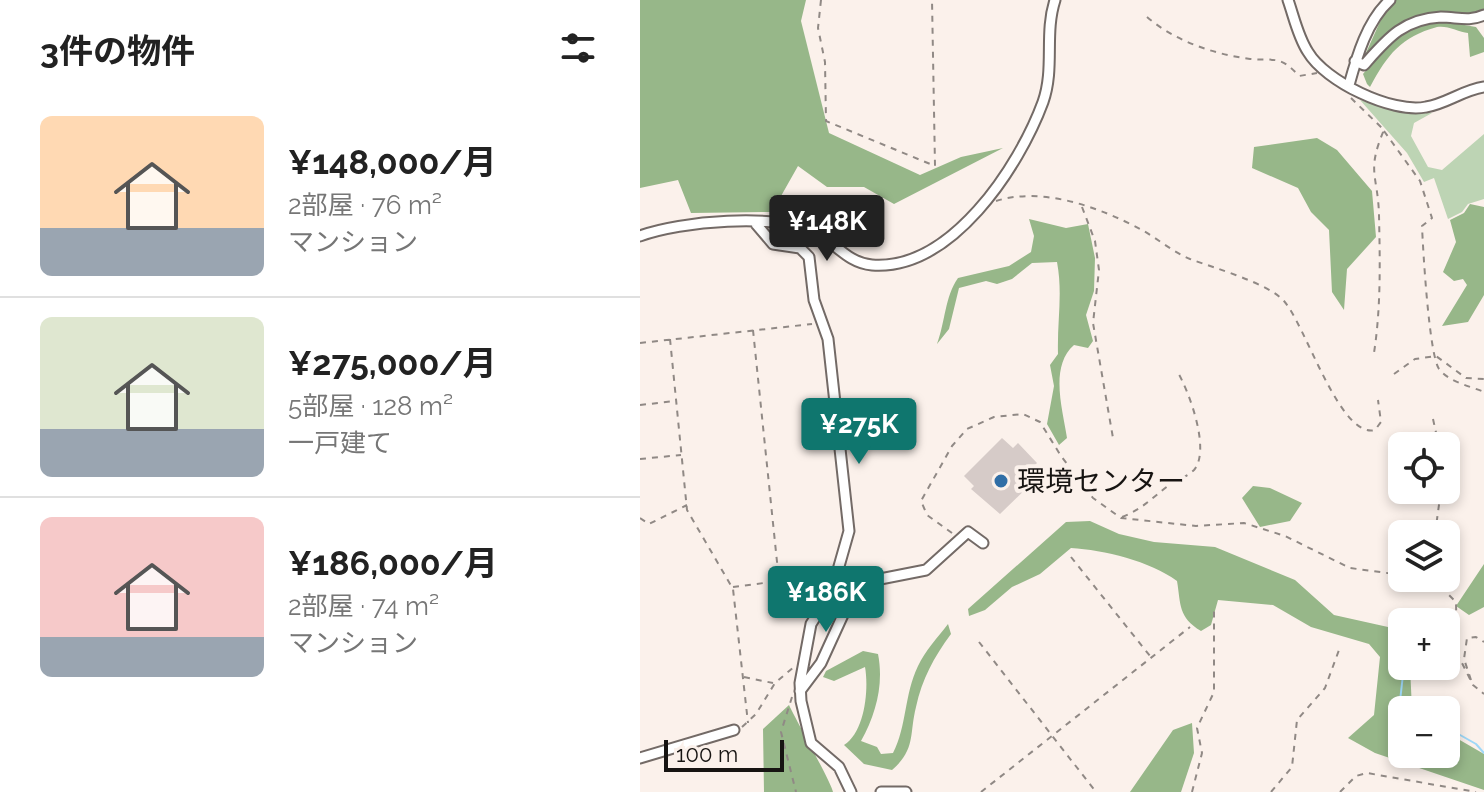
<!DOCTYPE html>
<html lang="ja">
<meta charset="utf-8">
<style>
:root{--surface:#fff;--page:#f2f2f2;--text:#222;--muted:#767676;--line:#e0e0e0;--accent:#0f766e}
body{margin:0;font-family:Raleway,"Noto Sans JP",sans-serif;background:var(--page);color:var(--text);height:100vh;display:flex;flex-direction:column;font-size:30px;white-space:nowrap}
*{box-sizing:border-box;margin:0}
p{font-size:26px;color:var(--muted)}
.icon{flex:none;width:44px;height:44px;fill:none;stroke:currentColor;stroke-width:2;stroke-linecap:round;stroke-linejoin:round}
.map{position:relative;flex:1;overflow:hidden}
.sheet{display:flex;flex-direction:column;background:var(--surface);width:640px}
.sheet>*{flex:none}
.buttons{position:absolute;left:748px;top:432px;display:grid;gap:16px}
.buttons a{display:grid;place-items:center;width:72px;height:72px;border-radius:12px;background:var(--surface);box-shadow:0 4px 12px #0003;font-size:40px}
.scale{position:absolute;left:24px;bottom:20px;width:120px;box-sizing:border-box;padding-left:8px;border:4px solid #171412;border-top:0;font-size:22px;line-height:28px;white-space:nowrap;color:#171412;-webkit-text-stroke:6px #fbf1eb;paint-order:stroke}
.price{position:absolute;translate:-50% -68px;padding:0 18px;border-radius:8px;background:var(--accent);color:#fff;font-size:26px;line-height:52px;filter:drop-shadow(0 2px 4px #0008)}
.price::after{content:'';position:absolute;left:50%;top:48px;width:24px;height:18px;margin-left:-12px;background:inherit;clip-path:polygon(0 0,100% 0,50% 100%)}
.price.on{background:#222;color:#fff}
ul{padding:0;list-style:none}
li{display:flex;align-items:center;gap:24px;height:200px;padding:0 40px}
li+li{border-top:2px solid var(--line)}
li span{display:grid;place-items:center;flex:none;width:224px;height:160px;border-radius:12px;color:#555}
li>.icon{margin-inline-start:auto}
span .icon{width:96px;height:96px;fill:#fffc;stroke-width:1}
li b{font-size:34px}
h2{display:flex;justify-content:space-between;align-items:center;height:96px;padding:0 40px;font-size:34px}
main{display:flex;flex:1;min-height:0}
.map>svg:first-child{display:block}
.green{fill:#bdd4b4}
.forest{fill:#97b789}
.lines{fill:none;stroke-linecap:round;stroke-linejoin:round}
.stream{stroke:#9ed8f8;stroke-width:2}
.building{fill:#d6cbc8}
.minor-casing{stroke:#736a66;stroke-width:13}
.path{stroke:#908985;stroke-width:2;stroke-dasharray:6 6;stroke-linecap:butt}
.minor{stroke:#fff;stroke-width:9}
.poi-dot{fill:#306ea6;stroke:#fbf1eb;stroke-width:3}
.labels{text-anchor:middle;stroke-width:8;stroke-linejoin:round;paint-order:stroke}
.poi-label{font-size:28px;fill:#171412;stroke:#fbf1eb;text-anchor:start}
</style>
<main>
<section class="sheet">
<h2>3件の物件<svg class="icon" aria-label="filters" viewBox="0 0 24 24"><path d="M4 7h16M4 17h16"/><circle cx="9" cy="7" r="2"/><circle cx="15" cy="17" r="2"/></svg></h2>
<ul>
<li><span style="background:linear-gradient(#ffd9b3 70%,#9aa5b1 0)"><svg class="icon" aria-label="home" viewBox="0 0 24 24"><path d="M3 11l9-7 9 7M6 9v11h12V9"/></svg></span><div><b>¥148,000/月</b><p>2部屋 · 76 m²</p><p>マンション</p></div></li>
<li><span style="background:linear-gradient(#dfe7d0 70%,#9aa5b1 0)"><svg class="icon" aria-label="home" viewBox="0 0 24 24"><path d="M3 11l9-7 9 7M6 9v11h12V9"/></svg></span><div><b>¥275,000/月</b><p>5部屋 · 128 m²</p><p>一戸建て</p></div></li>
<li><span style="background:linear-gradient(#f6c9c9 75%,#9aa5b1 0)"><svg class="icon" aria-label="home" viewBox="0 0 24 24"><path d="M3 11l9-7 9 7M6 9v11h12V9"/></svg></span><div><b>¥186,000/月</b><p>2部屋 · 74 m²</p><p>マンション</p></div></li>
</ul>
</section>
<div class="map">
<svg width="844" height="792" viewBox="0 0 844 792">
<rect width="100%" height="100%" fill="#fbf1eb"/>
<path class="green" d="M720,100l40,12 32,1 -18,10 -3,13 17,31 14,3 42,-36v65l-16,5 -6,8 -14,7 -14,-41 -10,4 -17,-29z"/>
<path class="forest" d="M0,0h166l-5,21 28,112 91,42 41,-18 42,-9 -109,56 -30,-17h-37l-29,-21 -26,46 -81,1 -13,-33 -38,8z
M756,0h88v9c-57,18 -68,-9 -114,45l-5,1 18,-40z
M801,21l35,6 8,11v14l-14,5 -2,-24c-9,-1 -21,-8 -31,-6 -36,10 -49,27 -67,60l-3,-3 -4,-10 20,-25 30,-24z
M677,138l20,12 35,41 4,46 -29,32 -3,41 -12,-18 -3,-62 -18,-18 -13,-24 -46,-20 2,-21z
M830,204l14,3v88l-16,27 -26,4 25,-41 -4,-6 -9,2 -11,-9 13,-30 -6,-22 14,-7z
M389,219l37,9 22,-4 7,34 -1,33 -8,24 7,26 -5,7 -14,-3c-25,22 -11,65 -7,93l-8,7 -12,-21 7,-38 -4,-21 8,-11c-1,-33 5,-60 -1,-92l-25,1 -20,16 -15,5 -11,-3 -27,7 -10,41 -12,15c8,-21 8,-48 21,-66l51,-12 22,-14 3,-16z
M613,486l17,2 32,15 -12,18 -30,6 -18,-29z
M450,521l29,13 35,8 61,5 80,33 39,35 54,12 14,19v20h8l2,44h-10v44h44v-22l38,22v36l-109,-37 -27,-15 26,-23 6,-58 -11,-13 -58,-17 -38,-22 -55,-5 -7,25 -10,6c-23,-14 -20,-26 -24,-50 -27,-20 -73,-31 -106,-33l-31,26 -28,13 -27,23 -16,6 -1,-7 98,-87z
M844,564v43l-15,8 -13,-9z
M308,624l3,10c-17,23 -29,45 -35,73 -7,28 0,42 -24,63l-28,-6 -20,-19c21,-13 25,-56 21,-78l-31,14 -11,-4 3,-6 37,-20 15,3c6,30 -2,60 -17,87l16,6 4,7 12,-1c14,-27 11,-58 25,-87 7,-15 20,-29 30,-42z
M149,705c7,15 43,79 44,87h-69l-1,-63z
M552,723l2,30 -13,39h-51l43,-62z"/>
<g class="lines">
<path class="stream" d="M758,629l4,9
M763,710l-3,-9 4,-35
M806,727l30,17 8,9"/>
</g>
<path class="building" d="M362,438l11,10 5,-5 19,20 -5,5 7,8 -39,38 -29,-25 3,-3 -10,-10z"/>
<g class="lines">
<defs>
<path id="minor" d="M648,0c6,17 10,37 20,52 17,29 84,62 118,55 20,-3 37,-17 58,-20
M715,61l9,4c23,-26 39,-46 77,-48 16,0 28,5 43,-2
M709,85c8,-29 18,-64 41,-85
M116,224l17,20 27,4 9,9 5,43 14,39 21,192 -17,60 -21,33 -11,59 1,18 10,42 28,24 12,25
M0,236c41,-15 134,-23 175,-4 20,10 32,31 57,33 79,6 147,-98 171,-163 12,-34 1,-68 12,-102
M160,691l21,-28 32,-70 12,-11 61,-12 42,-38 15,11
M0,758l94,-28
M241,792h25"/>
</defs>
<use href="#minor" class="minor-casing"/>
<path class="path" d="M181,0l-3,28 7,34 1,59 109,45 -3,-166
M507,17c28,24 66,37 103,42 25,2 30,-4 49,17l18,-3
M711,98l33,32c-18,42 -6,45 -5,85 1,47 2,92 -5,138
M744,131l36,50 12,37 -10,8c1,24 7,128 17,143 10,13 31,17 45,23
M356,201c47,-15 105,7 146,29 16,9 31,22 48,29 24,9 78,24 94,42 22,25 56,138 91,129l6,-8 -3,-22
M442,207l13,34 4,29 -6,53 20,115
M113,330l26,251
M30,339l17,171 46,79 15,134
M0,343l172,-19
M754,374l21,-15 21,-3 30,22 18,1
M0,405l35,-4
M793,419l6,27
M0,459l41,-4
M482,517c19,-7 30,-19 46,-31 8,-6 19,-9 26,-16 17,-20 -5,-79 -17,-99
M0,518l9,6 38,-19
M312,533l-25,-18 -6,-14 31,-55 15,-17 27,-12 29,-3 17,8 21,34 32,42 28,20 75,8 48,-3 41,13 65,32 52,7
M795,534l6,-44
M431,557l79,99
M778,578l26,12 12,12 1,51 16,32 11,9
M93,587l46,-6 48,1
M339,642l117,150
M104,677l29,6
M831,680l-7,-21 3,-21 9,-1 8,5
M152,697l-11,35 15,60
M102,727l14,-13 19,-31 20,-17
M341,792l209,-165
M552,792l10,-39 -5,-25 17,-36v-82
M631,792l21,-25 5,-47 28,-32 14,-38
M700,792l16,-16 11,-3 109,19"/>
<use href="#minor" class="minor"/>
</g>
<circle class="poi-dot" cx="361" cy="481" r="8"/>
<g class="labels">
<g class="poi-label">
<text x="377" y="491">環境センター</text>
</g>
</g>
</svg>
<div class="buttons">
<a><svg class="icon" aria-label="locate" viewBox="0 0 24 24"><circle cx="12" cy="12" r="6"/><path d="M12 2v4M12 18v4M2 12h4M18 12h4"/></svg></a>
<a><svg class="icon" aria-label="layers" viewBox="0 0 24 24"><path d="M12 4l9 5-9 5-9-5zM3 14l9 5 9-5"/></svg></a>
<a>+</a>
<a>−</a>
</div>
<div class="scale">100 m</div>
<b class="price on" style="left:187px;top:263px">¥148K</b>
<b class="price" style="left:219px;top:466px">¥275K</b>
<b class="price" style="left:186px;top:634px">¥186K</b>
</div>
</main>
